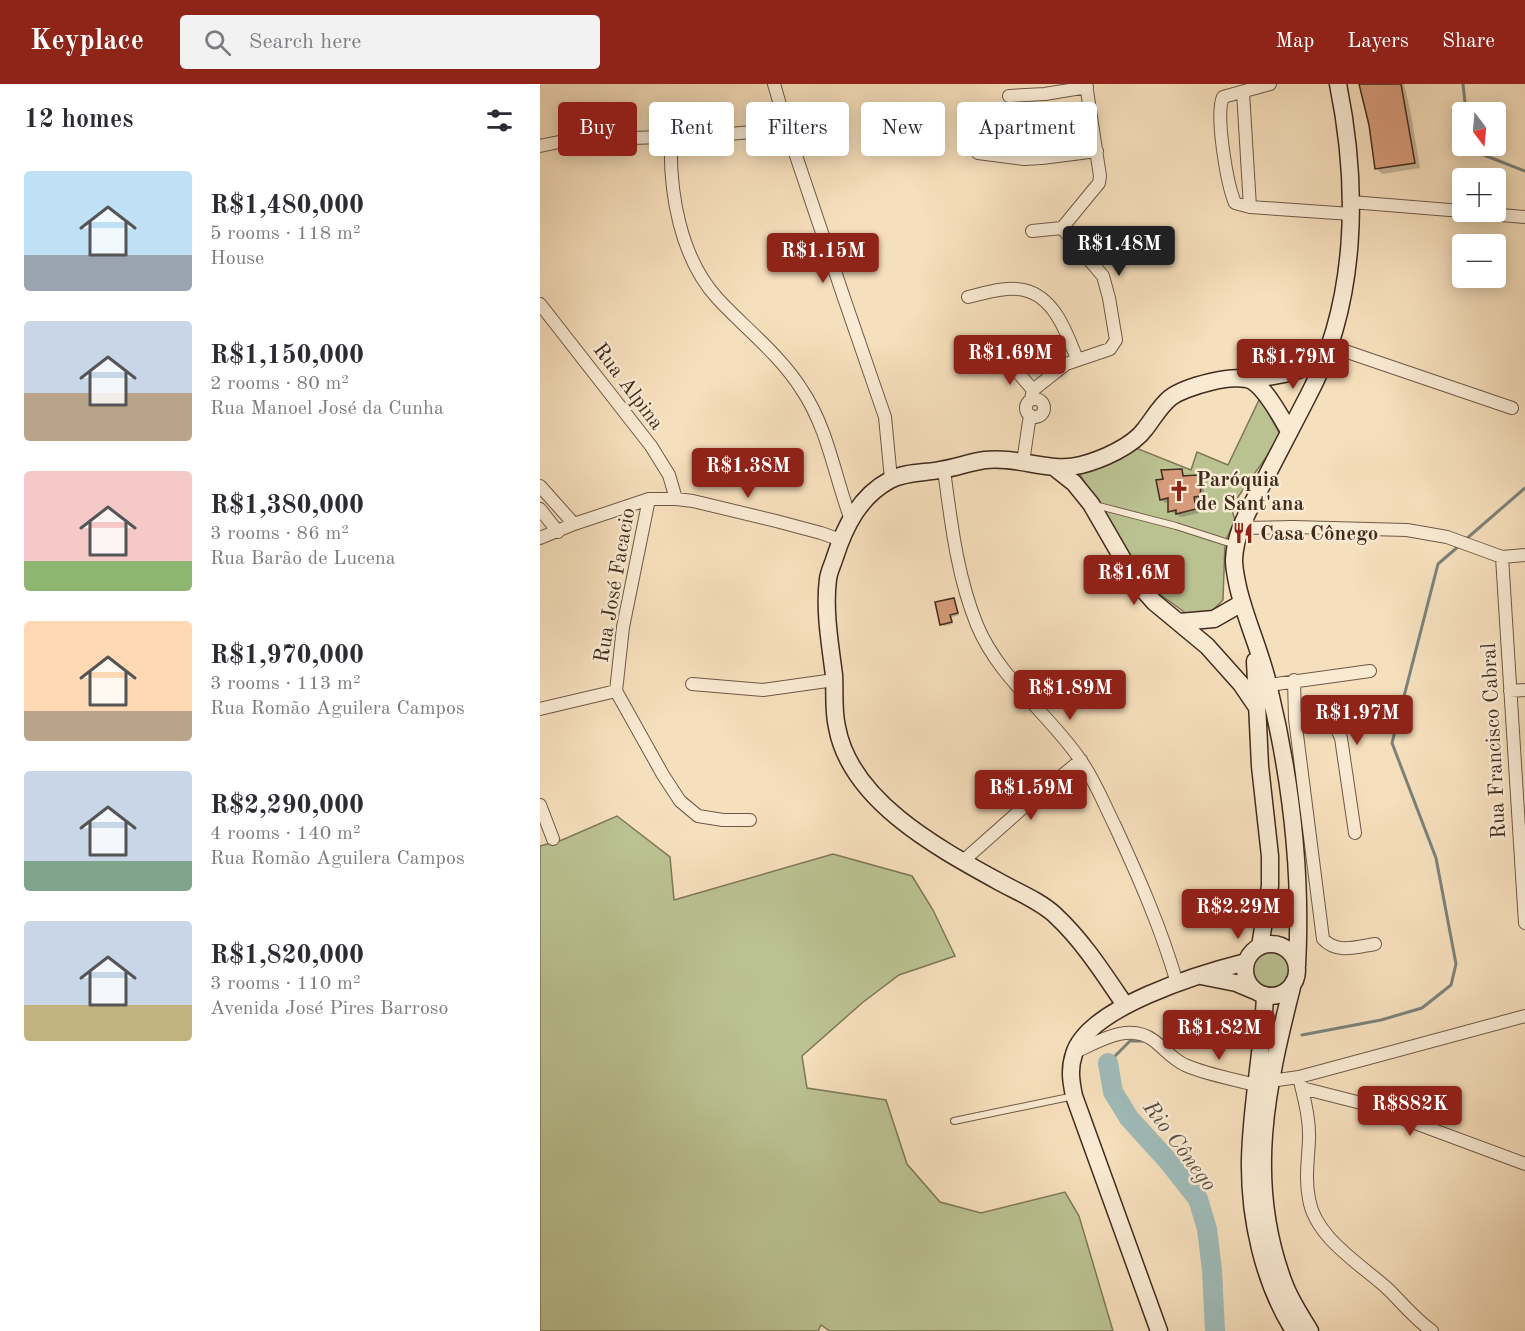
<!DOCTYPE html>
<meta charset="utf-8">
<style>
:root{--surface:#fff;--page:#f2f2f3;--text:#2b2b33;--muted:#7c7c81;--accent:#8f2418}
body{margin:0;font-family:"Old Standard TT",serif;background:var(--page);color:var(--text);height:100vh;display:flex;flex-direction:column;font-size:22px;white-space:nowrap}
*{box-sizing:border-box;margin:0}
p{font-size:20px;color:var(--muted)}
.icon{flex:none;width:33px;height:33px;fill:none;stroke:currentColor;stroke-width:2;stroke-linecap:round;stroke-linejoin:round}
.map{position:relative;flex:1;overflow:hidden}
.sheet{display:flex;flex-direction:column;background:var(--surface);width:540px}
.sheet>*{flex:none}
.guide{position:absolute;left:18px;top:18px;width:570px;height:54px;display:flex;gap:12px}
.needle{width:39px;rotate:164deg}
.tools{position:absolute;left:912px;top:18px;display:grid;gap:12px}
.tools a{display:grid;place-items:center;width:54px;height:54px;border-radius:6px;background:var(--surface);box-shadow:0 3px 15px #0003;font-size:30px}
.price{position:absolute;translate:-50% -51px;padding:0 14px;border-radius:6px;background:var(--accent);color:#fff;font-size:20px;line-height:39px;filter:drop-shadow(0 2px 3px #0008)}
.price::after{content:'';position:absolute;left:50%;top:36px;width:18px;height:14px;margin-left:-9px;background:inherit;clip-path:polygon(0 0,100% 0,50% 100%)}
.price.selected{background:#222;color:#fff}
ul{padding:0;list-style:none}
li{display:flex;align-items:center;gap:18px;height:150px;padding:0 24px}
li span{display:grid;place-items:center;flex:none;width:168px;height:120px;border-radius:6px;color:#555}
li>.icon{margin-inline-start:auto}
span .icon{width:72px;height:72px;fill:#fffc;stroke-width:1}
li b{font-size:26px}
h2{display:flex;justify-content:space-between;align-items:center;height:72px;padding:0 24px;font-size:26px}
.pill{padding:0 21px;border-radius:6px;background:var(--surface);box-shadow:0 3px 15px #0003;font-size:21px;line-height:54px}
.pill.selected{background:var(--accent);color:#fff}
header{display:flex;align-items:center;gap:36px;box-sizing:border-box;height:84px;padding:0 30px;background:var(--accent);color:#fff}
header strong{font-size:28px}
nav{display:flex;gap:33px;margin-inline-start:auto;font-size:21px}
.search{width:420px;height:54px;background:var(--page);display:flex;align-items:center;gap:15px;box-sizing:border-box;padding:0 21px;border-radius:6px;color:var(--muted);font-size:22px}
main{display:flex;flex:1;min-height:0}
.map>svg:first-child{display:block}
.green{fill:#bbc292;stroke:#7e7758;stroke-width:1.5}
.shadow{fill:#0003}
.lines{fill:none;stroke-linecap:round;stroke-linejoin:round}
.stream{stroke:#7a827b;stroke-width:3}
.river{stroke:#9fbbb9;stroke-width:20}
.building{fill:#d69b7a;stroke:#422c1e;stroke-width:1.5}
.lane-casing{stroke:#6f5946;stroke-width:8}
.street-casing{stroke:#6f5946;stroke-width:14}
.secondary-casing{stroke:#422c1e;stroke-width:19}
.lane{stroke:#f9ead3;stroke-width:6}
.street{stroke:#f9ead3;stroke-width:12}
.secondary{stroke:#f9ead3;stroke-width:16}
.labels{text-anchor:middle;stroke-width:5;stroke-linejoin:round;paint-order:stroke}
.street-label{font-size:21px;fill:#422c1e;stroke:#f9ead3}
.poi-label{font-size:21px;font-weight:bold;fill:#422c1e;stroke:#f9ead3;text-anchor:start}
.water-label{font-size:22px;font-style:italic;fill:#595045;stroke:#f9ead3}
</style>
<header>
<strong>Keyplace</strong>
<div class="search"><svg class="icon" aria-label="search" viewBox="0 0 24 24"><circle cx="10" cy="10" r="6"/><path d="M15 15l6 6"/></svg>Search here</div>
<nav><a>Map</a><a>Layers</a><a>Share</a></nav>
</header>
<main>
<section class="sheet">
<h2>12 homes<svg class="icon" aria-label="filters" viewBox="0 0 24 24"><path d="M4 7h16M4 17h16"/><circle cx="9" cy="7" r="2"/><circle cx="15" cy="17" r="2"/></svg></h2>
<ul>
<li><span style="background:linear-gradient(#bfe0f5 70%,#9aa5b1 0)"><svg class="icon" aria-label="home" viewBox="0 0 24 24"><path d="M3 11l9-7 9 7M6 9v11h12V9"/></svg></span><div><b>R$1,480,000</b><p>5 rooms · 118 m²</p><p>House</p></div></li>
<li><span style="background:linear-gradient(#c9d6e8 60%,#b9a48a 0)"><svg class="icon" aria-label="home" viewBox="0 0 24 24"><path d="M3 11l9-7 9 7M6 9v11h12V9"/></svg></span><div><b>R$1,150,000</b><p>2 rooms · 80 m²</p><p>Rua Manoel José da Cunha</p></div></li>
<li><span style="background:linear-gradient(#f6c9c9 75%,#8fb573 0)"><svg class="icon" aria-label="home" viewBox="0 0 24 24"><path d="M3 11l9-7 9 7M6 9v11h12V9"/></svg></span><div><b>R$1,380,000</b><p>3 rooms · 86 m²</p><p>Rua Barão de Lucena</p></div></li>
<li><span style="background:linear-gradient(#ffd9b3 75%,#b9a48a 0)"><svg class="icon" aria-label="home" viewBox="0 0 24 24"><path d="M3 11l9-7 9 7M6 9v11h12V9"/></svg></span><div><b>R$1,970,000</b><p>3 rooms · 113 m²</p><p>Rua Romão Aguilera Campos</p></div></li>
<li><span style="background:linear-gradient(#c9d6e8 75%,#7fa58c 0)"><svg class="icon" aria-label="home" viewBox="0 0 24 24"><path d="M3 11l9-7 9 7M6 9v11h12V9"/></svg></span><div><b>R$2,290,000</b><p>4 rooms · 140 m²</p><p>Rua Romão Aguilera Campos</p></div></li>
<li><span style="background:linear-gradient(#c9d6e8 70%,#c2b280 0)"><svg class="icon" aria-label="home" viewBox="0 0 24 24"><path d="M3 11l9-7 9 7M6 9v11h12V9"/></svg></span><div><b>R$1,820,000</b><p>3 rooms · 110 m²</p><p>Avenida José Pires Barroso</p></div></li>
</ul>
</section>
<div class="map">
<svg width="985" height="1247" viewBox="0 0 985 1247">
<rect width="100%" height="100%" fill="#f6dfbc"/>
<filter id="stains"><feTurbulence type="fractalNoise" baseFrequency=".00333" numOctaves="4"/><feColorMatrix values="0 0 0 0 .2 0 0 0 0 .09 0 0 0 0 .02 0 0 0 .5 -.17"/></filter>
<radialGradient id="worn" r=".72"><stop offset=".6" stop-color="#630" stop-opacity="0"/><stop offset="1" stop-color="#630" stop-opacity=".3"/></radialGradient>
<path class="green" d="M720,314l21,38 -50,71 4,13 -10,22 -2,58 -11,11 -25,3 -26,-19 -21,-23 -63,-102 54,-24 60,24 6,-18 31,13z
M77,732l53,41 4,43 159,-46 79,22 21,34 22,46 -56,19 -37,28 -60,53 5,32 79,12 21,64 33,38 41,11 84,-21 14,24 34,115h-283l-9,-6 -3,6h-278v-485l22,-6z
M713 885a18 18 0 1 1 36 0a18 18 0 1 1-36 0Z"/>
<path class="shadow" d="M820,0h44l7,30 9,54 -38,6 -5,-5 -7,-44z
M642,387l4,6h11l4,4 3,9v10h-7l2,13 -18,4 -11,-6 -1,-9 -4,1 -4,-4 4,-19z
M414,515l5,16 -7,2 1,7 -9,2 -2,-2z"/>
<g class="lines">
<path class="stream" d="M923,0l3,28
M930,62l1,4 54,21
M925,456l60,-52
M762,951l79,-15 41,-12 29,-23 5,-21 -20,-106 -44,-115 46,-179 22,-19
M623,958l12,2 64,-4
M568,979l22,-22h15"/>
<path class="river" d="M568,979l5,29 16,26 39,43 30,38 9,30 5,41 3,61"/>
</g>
<path class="building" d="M819,0h42l14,79 -40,6 -6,-44z
M642,385l1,7 14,-1 4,10 -1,11 -6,1 2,12 -20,5v-4l-8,2v-14l-8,2 -4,-20 7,-1 -2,-9z
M414,514l4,15 -8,2 2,7 -12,3 -5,-23z"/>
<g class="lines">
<defs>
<path id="lane" d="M555,421l81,21 59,19
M414,1037l120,-25"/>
<path id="street" d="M234,0l13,45 57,169 41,119 6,62
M730,0l-47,13c-8,18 4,87 12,106l15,4 101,7
M703,8l7,115
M469,12l36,-2 42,-7
M131,53c-2,55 9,121 47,162 28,30 62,56 84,91 26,39 32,84 48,127
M0,62l19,-4 18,-2 140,-5 70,-6
M438,69l46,6 18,-1 55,-7
M811,118l111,9
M924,128l61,5
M492,147l30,-3 37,-45 1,-7 -14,-92
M428,213c17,-4 39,-11 56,-7 31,7 43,44 53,69
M0,220l111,142 18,29 7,24
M790,262l182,62
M458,278l17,7 18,21
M491,315l2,-9 33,-26 44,-15 6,-9 -7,-42 -6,-22 -41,-48
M486 324a9 9 0 1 1 18 0a9 9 0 1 1-18 0Z
M483,378l7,-47
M404,386c7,52 13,106 33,155 22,53 70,87 102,133 15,20 25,46 36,68 24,52 46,102 62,157
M0,402l34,38
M109,415l-26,128 -7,64 47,84 17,26 18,15 25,4h27
M0,425l18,23
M701,444l52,-1 114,3 40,7 55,20 23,-2
M0,454l34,-14 75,-25h27l17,2 83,20 45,12 20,7
M962,473l23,366
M754,596l1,39 28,220c14,15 33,8 52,5
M152,600l71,6 71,-10
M729,601l101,-14
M970,607l15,-1
M0,625l76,-18
M755,635c11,0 31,-2 39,6 3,3 5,9 7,13l14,95
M0,721l13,34
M423,777l62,-55 56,-46
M535,968c23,-10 53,-30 78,-12 11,8 19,19 32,25 23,10 48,14 71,20
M759,993c5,21 11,42 10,63 -1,21 -4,39 0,59 6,39 53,66 80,91 14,14 26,29 43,41
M730,997l29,-4 226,-61
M762,1004l59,15 164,61"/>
<path id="secondary" d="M711,296l39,-7 35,-13
M515,384l19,15 17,21 45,78 18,20 53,44 34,38 15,22
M639,538l35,-3 28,-16
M715,577l5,105 10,90v30l-10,60
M705 886a26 26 0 1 1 52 0a26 26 0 1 1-52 0Z
M757,882c5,-93 -6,-187 -28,-278 -7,-34 -23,-66 -31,-101 -2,-9 -4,-18 -4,-27 1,-30 18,-55 31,-81 14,-27 28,-54 42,-81 51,-95 52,-211 31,-314
M661,892l35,7 19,8
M753,899c-26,103 -48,197 -9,300 6,17 17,33 26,48
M725,911c-2,55 -14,110 -15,165 -1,57 13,122 44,171
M585,921c-21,-31 -42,-64 -70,-90 -16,-15 -40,-24 -59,-35 -60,-33 -146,-80 -159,-153 -4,-17 -2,-35 -3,-52 -4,-31 -10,-65 -6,-96 1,-8 5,-15 7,-22 10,-31 25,-61 55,-77 15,-8 34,-7 50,-10 15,-2 30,-8 45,-10 33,-4 64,13 96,5 20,-5 52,-19 64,-36 8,-10 15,-23 25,-31 14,-11 66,-26 82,-17 14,8 29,36 37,50
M619,1247l-85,-235c-3,-15 -5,-27 0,-42 14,-47 128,-81 172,-92"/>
</defs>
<use href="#lane" class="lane-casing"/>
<use href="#street" class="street-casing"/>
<use href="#secondary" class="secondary-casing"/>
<use href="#lane" class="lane"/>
<use href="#street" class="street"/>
<use href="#secondary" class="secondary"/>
</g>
<defs>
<symbol id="church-bare" viewBox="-9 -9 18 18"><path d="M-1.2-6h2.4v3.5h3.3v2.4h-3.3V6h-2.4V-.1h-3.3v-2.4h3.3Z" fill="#8f2418" stroke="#f9ead3" stroke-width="2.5" paint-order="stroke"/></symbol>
<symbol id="restaurant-bare" viewBox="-9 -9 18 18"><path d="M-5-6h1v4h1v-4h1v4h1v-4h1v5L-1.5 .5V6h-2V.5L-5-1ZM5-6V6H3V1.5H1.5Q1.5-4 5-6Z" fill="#8f2418" stroke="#f9ead3" stroke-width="2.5" paint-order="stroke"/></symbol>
</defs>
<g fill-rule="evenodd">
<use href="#church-bare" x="624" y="392" width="30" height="30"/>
<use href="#restaurant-bare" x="688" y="434" width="30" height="30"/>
</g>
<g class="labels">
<g class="street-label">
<text transform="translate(89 302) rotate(53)" y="7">Rua Alpina</text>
<text transform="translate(74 501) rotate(-80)" y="7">Rua José Facacio</text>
<text transform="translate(953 657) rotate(-93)" y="7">Rua Francisco Cabral</text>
</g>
<g class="poi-label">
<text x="656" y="402">Paróquia<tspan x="656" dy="24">de Sant'ana</tspan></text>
<text x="720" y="456">Casa Cônego</text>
</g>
<g class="water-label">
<text transform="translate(641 1061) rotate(53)" y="8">Rio Cônego</text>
</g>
</g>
<rect width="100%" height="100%" filter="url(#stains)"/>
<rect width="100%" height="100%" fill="url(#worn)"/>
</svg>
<div class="tools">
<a><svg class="needle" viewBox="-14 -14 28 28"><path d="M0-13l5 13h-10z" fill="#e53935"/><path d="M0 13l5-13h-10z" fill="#7c7c81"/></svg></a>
<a>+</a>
<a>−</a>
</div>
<b class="price selected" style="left:579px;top:193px">R$1.48M</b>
<b class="price" style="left:283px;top:200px">R$1.15M</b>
<b class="price" style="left:470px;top:302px">R$1.69M</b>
<b class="price" style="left:753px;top:306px">R$1.79M</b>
<b class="price" style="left:208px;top:415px">R$1.38M</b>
<b class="price" style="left:594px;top:522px">R$1.6M</b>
<b class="price" style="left:530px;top:637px">R$1.89M</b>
<b class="price" style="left:817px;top:662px">R$1.97M</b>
<b class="price" style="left:491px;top:737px">R$1.59M</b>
<b class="price" style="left:698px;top:856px">R$2.29M</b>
<b class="price" style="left:679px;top:977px">R$1.82M</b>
<b class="price" style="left:870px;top:1053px">R$882K</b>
<div class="guide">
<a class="pill selected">Buy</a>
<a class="pill">Rent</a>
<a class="pill">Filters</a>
<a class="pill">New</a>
<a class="pill">Apartment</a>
</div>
</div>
</main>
